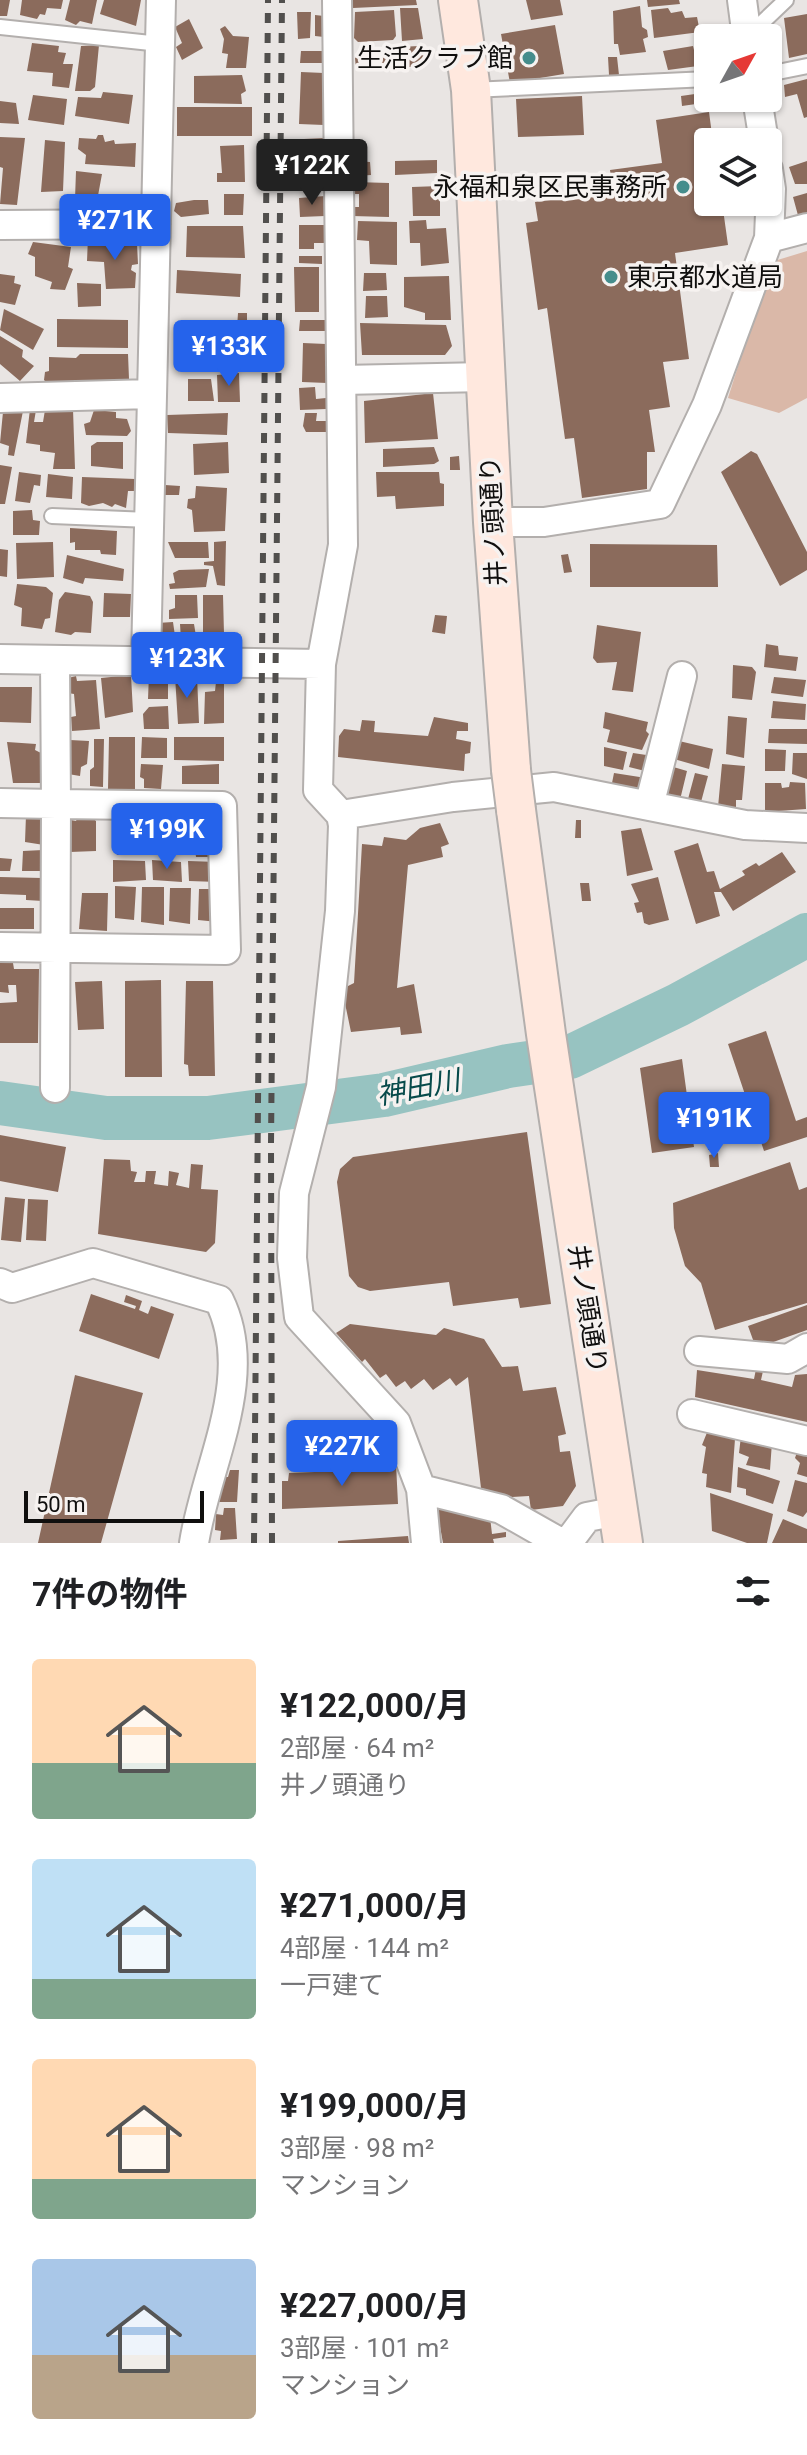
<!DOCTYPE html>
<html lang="ja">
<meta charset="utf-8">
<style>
:root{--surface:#fff;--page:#f6f6f6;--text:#202124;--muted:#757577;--accent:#2563eb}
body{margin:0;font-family:Roboto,"Noto Sans JP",sans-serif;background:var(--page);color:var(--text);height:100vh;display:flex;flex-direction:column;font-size:30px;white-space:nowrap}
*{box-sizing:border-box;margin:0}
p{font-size:26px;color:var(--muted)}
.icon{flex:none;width:44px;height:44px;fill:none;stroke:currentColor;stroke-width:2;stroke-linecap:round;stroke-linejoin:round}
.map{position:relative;height:1543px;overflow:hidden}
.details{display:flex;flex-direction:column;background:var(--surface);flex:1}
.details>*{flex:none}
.needle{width:52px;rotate:50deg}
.controls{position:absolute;left:694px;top:24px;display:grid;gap:16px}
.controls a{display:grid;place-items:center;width:88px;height:88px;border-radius:8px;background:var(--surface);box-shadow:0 2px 6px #0004;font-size:40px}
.scale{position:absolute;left:24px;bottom:20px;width:180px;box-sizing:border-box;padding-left:8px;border:4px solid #100f0e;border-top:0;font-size:22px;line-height:28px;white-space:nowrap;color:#100f0e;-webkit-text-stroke:6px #f6f2f0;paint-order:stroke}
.price{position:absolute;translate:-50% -68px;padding:0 18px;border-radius:8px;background:var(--accent);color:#fff;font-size:26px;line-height:52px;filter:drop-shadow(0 2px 4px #0008)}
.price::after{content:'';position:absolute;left:50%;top:48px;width:24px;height:18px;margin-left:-12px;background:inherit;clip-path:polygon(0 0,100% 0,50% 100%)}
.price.selected{background:#222;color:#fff}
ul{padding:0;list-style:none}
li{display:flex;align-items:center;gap:24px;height:200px;padding:0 32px}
li span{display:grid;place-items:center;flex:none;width:224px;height:160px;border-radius:8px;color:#555}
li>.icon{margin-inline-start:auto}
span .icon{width:96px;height:96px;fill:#fffc;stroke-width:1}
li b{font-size:34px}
h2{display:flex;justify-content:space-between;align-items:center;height:96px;padding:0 32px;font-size:34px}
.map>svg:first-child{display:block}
.green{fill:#dab8a8}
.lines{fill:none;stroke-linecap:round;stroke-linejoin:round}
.river{stroke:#97c3c1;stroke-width:44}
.building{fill:#8b6b5c}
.lane-casing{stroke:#b3afad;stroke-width:18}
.street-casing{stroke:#b3afad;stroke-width:32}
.secondary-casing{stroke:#b3afad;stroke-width:42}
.lane{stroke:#fff;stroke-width:14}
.street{stroke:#fff;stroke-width:28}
.secondary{stroke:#ffe8de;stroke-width:38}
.rail{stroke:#514f4d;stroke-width:6;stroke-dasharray:10 10;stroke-linecap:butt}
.secondary-bridge-casing{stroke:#b3afad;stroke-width:42;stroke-linecap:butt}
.secondary-bridge{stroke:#ffe8de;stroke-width:38}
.poi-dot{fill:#458d8c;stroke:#f6f2f0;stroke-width:3}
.labels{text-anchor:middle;stroke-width:7;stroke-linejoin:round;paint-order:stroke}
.poi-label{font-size:26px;fill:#100f0e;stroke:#f6f2f0;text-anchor:end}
.street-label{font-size:26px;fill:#100f0e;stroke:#f6f2f0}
.water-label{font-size:28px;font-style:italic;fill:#084b4b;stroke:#f6f2f0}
</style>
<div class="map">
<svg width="807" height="1543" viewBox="0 0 807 1543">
<rect width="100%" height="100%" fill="#e9e5e3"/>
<path class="green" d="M807,251v147l-28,15 -51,-15 43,-136z"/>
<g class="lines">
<path class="river" d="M0,1103l106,15h102l176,-23 124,-29 62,-9 108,-52 129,-70"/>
</g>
<path class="building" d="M0,0h10l-3,16h-7z
M22,0h41l-2,9 -14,-1 -2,7 -5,-1 -3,5 -17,-4z
M70,0h27l-5,24 -12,-3 -4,4 -11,-5z
M104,0h37l-5,26 -36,-12z
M353,0h63l1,5 -64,3z
M526,0h34l3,15 -32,5z
M647,0h32l1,4 -32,3z
M640,6l2,21 5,3 1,7 -5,2 3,13 -26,3 -2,-11h-4l-1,-33z
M400,8h18l5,31 -21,2z
M668,8l3,5 11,-2 3,7 12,-1 3,15 -46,6 -3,-28z
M394,10l2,26 -3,4 -35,2 -4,-4 1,-26z
M297,12h14l-1,26 -12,1z
M807,14v40l-18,4 -5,-40z
M315,15l9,1v21l-9,-1z
M189,19l14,29 -21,12 -6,-13 6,-4 -7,-16z
M555,25l9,49 -54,9 -9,-49z
M225,26l8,10 16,1 -3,31h-20l2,-14 -6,-1 2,-14 -4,-10z
M32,43l27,3 -1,6 8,1 -3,11h10l-4,24 -17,-2 1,-13 -26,-2z
M99,45l-4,42 -5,4h-15l6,-45z
M419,46l5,8 -4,13h-20l-1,-20z
M693,46l5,20 -30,4 -5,-19z
M301,51h21l1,12h-23z
M396,53l1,14 -41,2 -1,-11 6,-4z
M608,57h9l2,18h-10z
M301,72l23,1v52l-25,-1z
M242,75l4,16 -5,3 1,10 -48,-1v-27z
M807,79v38l-3,1 -7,-24 -12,3 -1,-12z
M103,92l30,3 -4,29 -54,-8 3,-19 23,1z
M695,94l1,10 -14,2 -1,-10z
M33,95l34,4 -3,26 -36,-5z
M582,96l2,39 -66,2 -2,-38z
M0,101l16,2 3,21 -19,-1z
M177,107h75v29h-75z
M709,112l4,30h-5v60h14l6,43 -53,8 14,106 -26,3 7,45 -21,3 6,42h-8v37l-65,9 -8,-60 -9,1 -18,-131 -9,2 -12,-87 12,-2 -3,-19 78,-10 -3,-22 52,-7 -6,-43z
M98,135h5l2,7 9,-2 1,4 21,-1 -1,24 -50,-3 1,-9 -8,-6 1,-11 17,1z
M0,137l25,1 -8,67 -17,-1 3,-36 -3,-1z
M325,138l-1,48 -22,-2 2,-45z
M45,140l20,2 -2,49 -22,1z
M244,145l1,37h-28v-9h5l-2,-27z
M437,160v13l-42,2v-14z
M353,161l17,1 1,13 -16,1z
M807,161v23h-12l-6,-17z
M76,171l26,3 -5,27 -22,-2z
M354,182l35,1v34l-37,-1v-9h7v-13h-6z
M440,186v30h-27l-1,-29z
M807,193v25l-8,1 -6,-22z
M224,194h20l-1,21h-19z
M325,196v20l-25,1 -1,-19z
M194,200h14l1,14 -28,3 -7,-6 2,-8z
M426,220l1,9 19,-1 3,35 -28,3 -1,-23h-10l-1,-22z
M358,221l39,1v43l-27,-1 -1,-23 -12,-1z
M299,225h26l1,18h-12v6h-15z
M187,226h56l2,32 -59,-1z
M88,237l18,1 1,7 30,-1 1,20 -6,1 -1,5 5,3 -1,15 -29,1 -2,-27 -17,-1z
M33,242l38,5 -3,20 5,2 -8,21 -15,-1 2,-7 -17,-6v-19l-7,-3z
M299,256h23v8l-23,-1z
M294,267h25v45h-24z
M177,270l64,4 -1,23 -64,-4z
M364,273h22l1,17 -24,1z
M0,274l15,2 -1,7 7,2 -6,20 -15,-3z
M449,276l2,44h-26v-7l-21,-6v-30z
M77,283l24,1v22l-23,1z
M366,296h21l1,21 -23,1z
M4,309l40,20 -11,21 -33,-20z
M238,313h9v16l-10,-1z
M57,319l71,1v28l-71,-1z
M300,320h26l-1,11h-26z
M360,323l86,2 6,21 -7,9h-83z
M213,325l19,1v10l6,3 -1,27 -25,-2z
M0,336l23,14 -1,7 12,9 -14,15 -20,-17z
M303,343l23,1 1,39 -25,-1z
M80,354h48l1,25 -80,6 -5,-5 1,-8 4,-1v-14l27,1z
M239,373l1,29h-22l-1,-27z
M188,379h23l3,22h-26z
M315,387l1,12 10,-1v11l-26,1 -1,-22z
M433,393l5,46 -73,4 -1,-42z
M10,408l13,3 -9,45 -6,-1 1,-9 -9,-3 3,-31z
M30,409l6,1 -2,12h9l2,-12 28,-1 2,60h-22l2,-16 -15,-2v-6l-14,-2z
M94,410l22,2v6l11,1 4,12 -4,5 -41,-1 -2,-11 6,-2z
M228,413l-1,22 -59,-2 -1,-18z
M305,413h12l-1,8h11v11h-21l-3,-6z
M97,442h26v27l-32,-3v-20z
M228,442l1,31 -35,2 -1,-31z
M434,447l5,14 -5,3 -51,3v-18z
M751,451l6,3 50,98v18l-27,16 -59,-114z
M459,456l1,14h-10v-13z
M0,465l12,2 -7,37h-5z
M19,472l22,3 -1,11 -6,-1 -4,18 -15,-2z
M376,472h63l1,11 4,1v22l-48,3 -1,-13 -18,1z
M48,474l25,3 -1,22 -26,-2z
M82,477l53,2v12h-7l-2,17 -11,-4 -3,3 -9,-4 -14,3 -8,-3z
M165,485l15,1 -1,9h-15z
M196,486l31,2 -2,43 -31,1 -2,-22 -5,-2 1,-9 7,-1z
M32,510l1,10 7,1 -1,14h-26v-24z
M70,528l47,3 -1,24 -15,-1 -1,-4h-25v-8l-5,1z
M226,541l-1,45 -8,-1 -4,-19 -9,-1v-3l10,-1v-19z
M53,542l1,35 -37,2 -1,-36z
M168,542h40l1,16h-34z
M590,544l127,1 1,42h-128z
M0,549l8,1 -1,27 -7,-1z
M568,554l4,18 -8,1 -3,-18z
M67,555l57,14 -1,12 -38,-3 -2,6 -20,-6z
M209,569l-3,18 -36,2 -1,-5 6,-1 -2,-10 6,-3z
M17,584l29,3 7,6 -3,25 -5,1 -3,10 -21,-3 1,-18 -8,-3z
M65,592l25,4 3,6 -2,31 -16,-1 -4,3 -16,-3 4,-32z
M104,593l27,1 -1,23h-27z
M175,595h22l1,23 -29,1v-9l6,-2z
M203,595h20l1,39 -21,-2z
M435,615l12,1 -2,18 -13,-2z
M173,622l2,14 -17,2 -1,-15z
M180,624h14l2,12 -5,5 -10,-1z
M597,625l44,7 -8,60 -21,-2 5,-28 -20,1 -4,-5z
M766,644l12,2 1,9 19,2 -2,14 -32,-4z
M733,665l19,2 4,5 -4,28 -20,-2z
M149,674h19v25h-20z
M131,675l2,37 -28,6 -4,-40z
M76,676l1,5 19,-1 4,49 -28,2 -1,-14 5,-1 -2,-22 -6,-1v-15z
M175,676h22l2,47 -21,1z
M774,677l32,3 -3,17 -32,-4z
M216,682h8v41l-20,1 1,-32 10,-1z
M0,687h32l-1,36 -31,-1z
M773,701l33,3 -1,16 -34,-2z
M168,706l1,23h-25l-1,-15 6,-7z
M605,712l43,10 -2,9 3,3 -7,16 -35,-8 3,-12 -7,-2z
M728,716l19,2 -3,40 -18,-4z
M434,717l34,6v8h-11l-1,8 15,3 -1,11 -5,1 -1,17 -126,-14 1,-21 5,-7 16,2 2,-11 13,1 -1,11 54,4z
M769,729h38v15l-39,-1z
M109,737h26v52h-27z
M142,737l25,1v20h-26z
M174,737h50v24l-50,-1z
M94,739h10l-1,48 -13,-1v-16l4,-3z
M70,740l19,1 -2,23 -6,3 -1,9 -12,-2z
M679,741l34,8 -4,20 -35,-10z
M7,742l29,2 -1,6 6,3 -1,30h-27z
M604,747l23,5 -4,18 -19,-4z
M765,749l21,1 -1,21h-20z
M633,753l20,3 -4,16 -20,-5z
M793,753h14v26l-15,-5z
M141,764l22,1 -2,24 -17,-1v-9l-4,-2z
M219,764v20h-37v-18z
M722,764l23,2 -3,34h-6v9l-18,-2z
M670,766l17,5 -8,33 -18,-7z
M614,773l32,5 -3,15 -27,-6 -4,-4z
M695,773l13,3 -7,26 -13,-3z
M790,782l15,1 1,26 -41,3v-29h16l1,5 7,-1z
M26,815h19l-1,30 -19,-3z
M78,816h12l6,5v30l-26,1 1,-32 5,1z
M119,817l25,3 -1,34 -26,1z
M151,820l25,1 -1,34 -24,-1z
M576,820h5v18h-6z
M440,823l9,21 -8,3 2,10 -35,8 -11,123 17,-4 8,49 -21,2 -1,-8 -49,5 -9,-43 12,-6 8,-139 20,2 2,-9 22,3 14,-12z
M216,824l1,33h-21l-4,-32z
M641,828l12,42 -26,6 -6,-45z
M698,843l9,29 7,-1 6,18 25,-14 -3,-4 14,-8 3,3 23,-14 14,20 -63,39 -12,-19h-7l6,24 -24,8 -22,-73z
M43,850v21h-21l1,-20z
M0,858l12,1 -2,12h-10z
M113,860l32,1 1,19 -33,2z
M152,860l29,2 1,20 -29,-2z
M188,861l30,1v20l-29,-1z
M0,877l42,1 1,23 -17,-1v-5l-26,-1z
M658,877l11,43 -20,5 -5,-2 -2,-11 -5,1 -3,-10 5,-1 -8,-18z
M580,883h9l2,18h-9z
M115,886l21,1 -2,33 -19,-2z
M142,887h22v38l-23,-3z
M170,888h21l-1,36 -21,-3z
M199,889h18l1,33 -20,-2z
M82,893h26l-1,38 -28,-2z
M0,908h34v21h-34z
M0,963h13l1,6h25l-1,74h-38v-40l17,-1 -1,-17h-8l1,8 -9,-1z
M161,980l1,97h-37v-96z
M102,981l2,48 -26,1 -3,-48z
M186,981h27l2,95h-26l-1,-11 -4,-1z
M766,1031l30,90 11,-4v20l-43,14 -36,-107z
M682,1059l12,88 -42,6 -12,-85z
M527,1132l24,172 -31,4 -2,-10 -65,8 -4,-24 -79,9 -12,-4 -9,-11 -12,-94 3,-13 13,-12z
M707,1134h8l1,16h-8z
M0,1135l66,12 -8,45 -58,-11z
M718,1153l1,14h-9l-1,-12z
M104,1159l26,1 1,11 6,1 -3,10h11l1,-11h10l-2,13 14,2 1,-15 10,2 -3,12 13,3 2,-24 12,1 -2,24 17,1 -3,53 -9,9 -108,-18z
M790,1162l9,28 8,-3v116l-92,27 -14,-47 -16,-17 -11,-38 -1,-25z
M5,1197l20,2 -4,43 -20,-2z
M28,1199l20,1 -2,41 -20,-1z
M91,1294l44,15 1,-3 -12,-4 2,-7 16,6 -3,9 9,4 3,-8 23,8 -15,45 -80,-28z
M807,1305v25l-51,18 -8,-22z
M350,1324l86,11 8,-7 40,11 18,28 16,-1 5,25 33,-4 10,47 -8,2 2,16 10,-1 6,35 -13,20 -32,4 -2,-14 -17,1 -31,-9 -13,-111 -12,9 -6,-8 -17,12 -9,-11 -13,10 -6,-8 -9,6 -10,-13 -6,4 -15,-19 -3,3 -26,-29z
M756,1369l7,2 -2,9 31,7 3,-12 12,-1v48l-112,-25 2,-27 57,9z
M75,1375l68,18 -42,150h-63z
M708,1430l17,1 -1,5 11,3 -4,54 -25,-6 1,-13 -5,-1 4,-26 -4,-2z
M741,1436l31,6 -2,28 -24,-5 3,-8 -10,-4z
M807,1451v26l-10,-3 3,-11 -5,-5 2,-6z
M396,1464l2,40 -116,5v-28h6l1,-8 77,-3 1,-5z
M738,1467l42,14 -7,23 -27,-9v-6l-9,-2z
M230,1470h9l-2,32h-18l3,-25h6z
M795,1480l12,3v29l-4,5 -16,-6z
M710,1493l63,21 -6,29h-20l-35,-12z
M436,1505l54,12 2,17 14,-2v5l-13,2 1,4h-51z
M224,1508h11l2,31 -17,1 1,-9 -6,-1 1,-16 7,1z
M783,1519l24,10v14h-35z
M408,1536l1,7h-71v-2z"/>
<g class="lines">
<defs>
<path id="lane" d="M0,27l160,17
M747,37l39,-37
M768,74l39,-8
M471,90l237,-11
M52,516l97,4"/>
<path id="street" d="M337,0l6,545 -22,119 -3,126 23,25 2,10 -3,86 -19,176 -27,106 -2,65 7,59 97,106 25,66 5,54
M742,0l5,38
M757,98l7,44
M0,225l156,-1
M769,238l38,-10
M342,380l143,-3
M0,398l152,-4
M493,522h51l116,-18 47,-99 62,-167 2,-49 -3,-20
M0,659l321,5
M146,660l15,-660
M0,803l56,1 -1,284
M649,806l33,-130
M341,815l112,-18 101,-10 191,38 62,3
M0,947l226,3 -4,-144 -166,-2 -1,-143
M0,1283l12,5 81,-25 126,37c38,77 -13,165 -25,243
M699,1351l89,8 19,-11
M692,1414l115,27
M421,1489l80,20 60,34 11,-6 15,-20 31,-6"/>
<path id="secondary" d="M458,0l13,90 22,432 18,248
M516,810l30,224 77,509"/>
</defs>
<use href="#lane" class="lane-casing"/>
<use href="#street" class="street-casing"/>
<use href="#secondary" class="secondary-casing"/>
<use href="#lane" class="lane"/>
<use href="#street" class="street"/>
<use href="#secondary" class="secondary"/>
<path class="rail" d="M254,1543l14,-1543
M272,1543l-1,-399 11,-1144"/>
<defs>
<path id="secondary-bridge" d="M511,770l5,40"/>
</defs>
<use href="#secondary-bridge" class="secondary-bridge-casing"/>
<use href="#secondary-bridge" class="secondary-bridge"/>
</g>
<g class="poi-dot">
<circle cx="529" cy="58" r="8"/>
<circle cx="683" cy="187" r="8"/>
<circle cx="611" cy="277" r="8"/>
</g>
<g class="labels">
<g class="poi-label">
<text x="513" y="67">生活クラブ館</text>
<text x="667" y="196">永福和泉区民事務所</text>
<text x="627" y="286" text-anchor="start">東京都水道局</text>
</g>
<g class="street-label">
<text transform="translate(493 521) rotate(-93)" y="9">井ノ頭通り</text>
<text transform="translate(588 1309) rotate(81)" y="9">井ノ頭通り</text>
</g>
<g class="water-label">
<text transform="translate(418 1087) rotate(-11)" y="10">神田川</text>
</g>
</g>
</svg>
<div class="controls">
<a><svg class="needle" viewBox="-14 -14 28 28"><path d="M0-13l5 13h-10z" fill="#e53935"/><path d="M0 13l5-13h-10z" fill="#757577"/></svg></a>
<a><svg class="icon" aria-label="layers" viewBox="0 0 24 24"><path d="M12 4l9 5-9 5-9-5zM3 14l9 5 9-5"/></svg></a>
</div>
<div class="scale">50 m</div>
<b class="price selected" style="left:312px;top:207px">¥122K</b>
<b class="price" style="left:115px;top:262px">¥271K</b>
<b class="price" style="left:229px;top:388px">¥133K</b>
<b class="price" style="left:187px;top:700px">¥123K</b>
<b class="price" style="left:167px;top:871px">¥199K</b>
<b class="price" style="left:714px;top:1160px">¥191K</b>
<b class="price" style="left:342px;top:1488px">¥227K</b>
</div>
<section class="details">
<h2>7件の物件<svg class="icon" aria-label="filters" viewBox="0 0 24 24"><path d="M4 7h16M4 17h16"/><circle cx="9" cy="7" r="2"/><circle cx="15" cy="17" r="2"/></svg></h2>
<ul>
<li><span style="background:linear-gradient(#ffd9b3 65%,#7fa58c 0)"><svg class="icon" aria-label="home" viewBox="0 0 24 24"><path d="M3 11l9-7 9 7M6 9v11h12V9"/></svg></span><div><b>¥122,000/月</b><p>2部屋 · 64 m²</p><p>井ノ頭通り</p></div></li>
<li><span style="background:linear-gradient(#bfe0f5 75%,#7fa58c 0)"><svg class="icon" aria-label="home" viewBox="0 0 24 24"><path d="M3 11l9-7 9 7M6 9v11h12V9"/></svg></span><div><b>¥271,000/月</b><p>4部屋 · 144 m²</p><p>一戸建て</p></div></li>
<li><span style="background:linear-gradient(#ffd9b3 75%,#7fa58c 0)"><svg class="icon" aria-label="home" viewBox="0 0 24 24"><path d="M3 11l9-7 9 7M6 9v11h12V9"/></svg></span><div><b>¥199,000/月</b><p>3部屋 · 98 m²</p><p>マンション</p></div></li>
<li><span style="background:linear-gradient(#a9c7e8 60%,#b9a48a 0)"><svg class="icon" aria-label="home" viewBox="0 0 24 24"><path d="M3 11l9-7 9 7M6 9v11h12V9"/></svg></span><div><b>¥227,000/月</b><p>3部屋 · 101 m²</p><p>マンション</p></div></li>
</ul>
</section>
